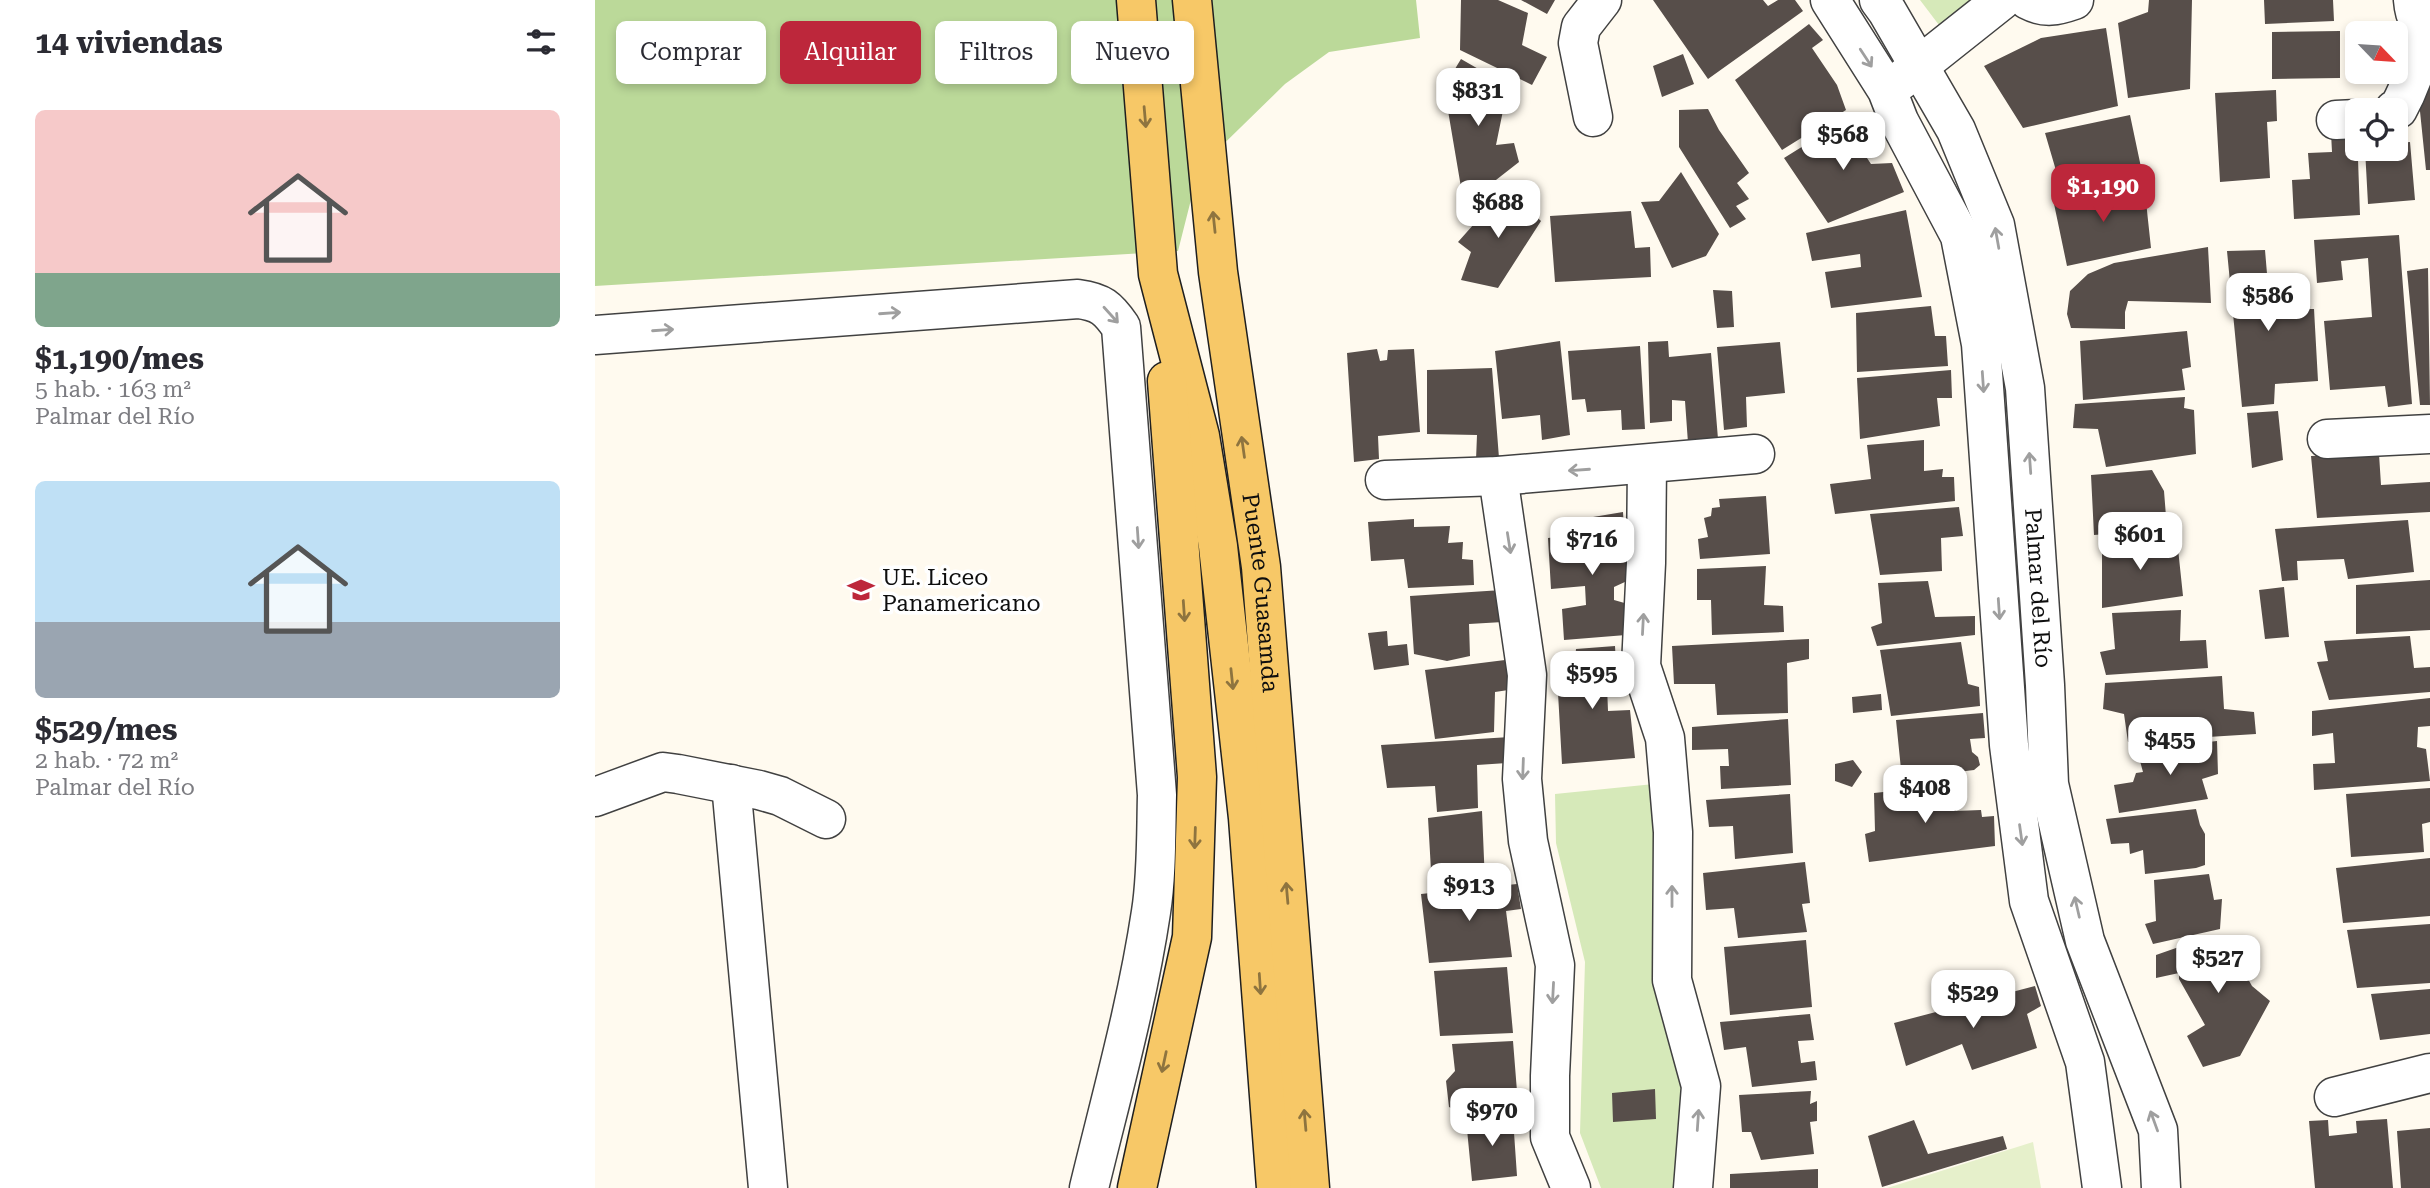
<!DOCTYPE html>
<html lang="es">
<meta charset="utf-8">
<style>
:root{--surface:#fff;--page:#f7f7f7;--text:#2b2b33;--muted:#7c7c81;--accent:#bd273b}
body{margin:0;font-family:"Roboto Serif",serif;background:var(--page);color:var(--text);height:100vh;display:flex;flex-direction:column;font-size:26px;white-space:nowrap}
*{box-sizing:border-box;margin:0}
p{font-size:23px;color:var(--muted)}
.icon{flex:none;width:38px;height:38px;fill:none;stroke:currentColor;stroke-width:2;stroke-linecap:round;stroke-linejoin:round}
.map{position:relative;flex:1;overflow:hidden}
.details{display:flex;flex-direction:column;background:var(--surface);width:595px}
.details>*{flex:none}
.banner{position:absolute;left:21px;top:21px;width:665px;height:63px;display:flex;gap:14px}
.needle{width:46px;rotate:115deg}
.tools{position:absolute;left:1750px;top:21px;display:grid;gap:14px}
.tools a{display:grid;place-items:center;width:63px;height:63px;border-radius:10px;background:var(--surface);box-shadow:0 4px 10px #0003;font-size:35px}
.price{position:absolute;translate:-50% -60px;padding:0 16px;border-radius:14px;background:#fff;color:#222;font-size:23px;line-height:46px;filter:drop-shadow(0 2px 4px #0008)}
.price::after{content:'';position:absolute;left:50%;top:42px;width:21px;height:16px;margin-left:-10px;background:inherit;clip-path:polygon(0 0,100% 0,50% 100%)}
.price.current{background:var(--accent);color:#fff}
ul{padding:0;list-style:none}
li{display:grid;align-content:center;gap:14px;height:371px;padding:0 35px}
li span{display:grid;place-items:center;height:217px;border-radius:10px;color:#555}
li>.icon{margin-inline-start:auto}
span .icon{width:126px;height:126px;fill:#fffc;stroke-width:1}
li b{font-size:30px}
h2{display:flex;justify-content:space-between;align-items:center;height:84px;padding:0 35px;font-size:30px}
.chip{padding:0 24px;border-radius:10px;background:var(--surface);box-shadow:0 4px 10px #0003;font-size:24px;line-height:63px}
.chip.current{background:var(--accent);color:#fff}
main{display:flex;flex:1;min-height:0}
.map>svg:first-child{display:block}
.green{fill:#d6e9b9}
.forest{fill:#bbd999}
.pitch{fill:#e6f0cb}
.building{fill:#574e4a}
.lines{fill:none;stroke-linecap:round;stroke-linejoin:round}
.minor-casing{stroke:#414141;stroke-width:41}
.major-casing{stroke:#1f1f1f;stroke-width:41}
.minor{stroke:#fff;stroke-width:38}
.major{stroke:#f7c867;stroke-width:38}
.oneway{stroke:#9f9f9f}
.oneway2{stroke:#8e743f}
.labels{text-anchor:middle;stroke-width:7;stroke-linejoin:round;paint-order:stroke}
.poi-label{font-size:23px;fill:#0e0e0e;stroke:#fff;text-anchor:start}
.street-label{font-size:23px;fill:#0e0e0e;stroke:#fff}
</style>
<main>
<section class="details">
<h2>14 viviendas<svg class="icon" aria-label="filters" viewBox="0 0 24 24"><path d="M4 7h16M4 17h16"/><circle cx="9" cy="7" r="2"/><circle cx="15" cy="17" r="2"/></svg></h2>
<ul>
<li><span style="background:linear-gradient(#f6c9c9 75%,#7fa58c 0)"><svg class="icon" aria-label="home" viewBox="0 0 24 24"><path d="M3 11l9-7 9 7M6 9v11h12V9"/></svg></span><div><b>$1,190/mes</b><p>5 hab. · 163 m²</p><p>Palmar del Río</p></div></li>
<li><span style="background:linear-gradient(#bfe0f5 65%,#9aa5b1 0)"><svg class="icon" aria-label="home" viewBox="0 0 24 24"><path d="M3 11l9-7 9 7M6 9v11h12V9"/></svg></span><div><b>$529/mes</b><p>2 hab. · 72 m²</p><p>Palmar del Río</p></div></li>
</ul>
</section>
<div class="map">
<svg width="1835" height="1188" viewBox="0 0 1835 1188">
<rect width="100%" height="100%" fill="#fffaef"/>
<path class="green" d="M1325,0h65l-43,29z
M1059,784l39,302 -8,102h-84l-21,-55 5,-171 -29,-119 -1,-49z"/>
<path class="forest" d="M0,0h821l4,38 -91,14 -44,32 -86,84 -21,83 -583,35z"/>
<path class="pitch" d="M1438,1142l8,46h-154z"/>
<path class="building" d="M866,0h37l30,13 -6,32 25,12 -15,28 -72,-35z
M926,0h34l-8,14z
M1058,0h110l5,6 10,-6h17l8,11 -95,68z
M1554,0h43l-2,89 -62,9 -10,-75 30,-11z
M1669,0h69l1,21 -69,3z
M1214,24l14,16 -11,8 25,37 9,25 -64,40 -47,-70z
M1511,28l12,78 -95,22 -39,-62 57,-28z
M1745,31v47l-68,1v-47z
M1088,54l11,30 -32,13 -9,-31z
M866,59l47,27 -12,59 18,-2 5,19 -55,43 -20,-118z
M1835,81v89h-4l-9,-88z
M1681,90l1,31 -10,1 3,56 -50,4 -5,-89z
M1113,109l11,21 30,43 -12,10 12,16 -13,7 10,13 -16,9 -51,-81v-37z
M1258,115l18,27 -10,7 10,15 21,-1 12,29 -76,31 -44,-65z
M1535,115l12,57 -80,19 -17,-58z
M1762,131l3,84 -66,4 -2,-39 18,-1 -2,-26 24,-1 -1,-19z
M1815,142l5,58 -47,4 -3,-55h31v-6z
M1086,172l38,62 -13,22 -34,12 -31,-66 18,-1z
M1549,183l7,65 -84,18 -14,-67z
M911,188l35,33 -43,67 -37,-8 10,-28 -13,-10z
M1311,210l16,87 -91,11 -6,-36 36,-5 -1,-13 -48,7 -6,-28z
M1036,211l4,37 15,-1 1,30 -96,5 -5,-66z
M1804,235l13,169 -24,3 -3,-21 -55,4 -6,-69 48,-4 -4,-59 -27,3 2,19 -26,3 -3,-43z
M1613,247l3,56 -83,-2 -3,11v17l-54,-1 -4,-14 3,-23 18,-17 26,-11z
M1670,250l5,59h44l4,72 -43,3 -1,20 -32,3 -15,-156z
M1833,268l2,137h-10l-13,-134z
M1118,290l19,1 2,36 -17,1z
M1336,306l4,30h11l2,30 -91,6 -1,-59z
M1592,331l4,36 -9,2 3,21 -102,10 -3,-59z
M965,341l10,94 -28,5 -2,-25 -38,4 -7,-68z
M1073,341l1,16 42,-4 7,86 -30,4 -3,-42 -13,-1v21l-22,2 -2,-81z
M1185,342l5,51 -39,4 1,30 -23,3 -7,-83z
M1045,346l5,83 -23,1 -1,-20 -34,2 -2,-13 -13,1 -4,-49z
M782,349l3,12 7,-1 1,-10 26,-1 6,83 -42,4 1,23 -25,3 -7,-109z
M897,368l7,90 -23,2 1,-25 -50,-1v-64z
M1356,370l1,28h-15l3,28 -80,13 -3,-61z
M1590,397l-1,11 10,2 2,44 -90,13 -8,-38 -25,-1 2,-24z
M1683,411l5,49 -31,8 -5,-55z
M1329,440v31l19,-2 -1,8h12l1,24 -120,13 -5,-30 41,-5 -4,-34z
M1784,454l2,31 49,-3v30l-113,6 -6,-62z
M1557,470l12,21 3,38 -73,6 -3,-60z
M1171,496l4,58 -70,5 -2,-20 10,-2 -4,-19 7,-2 1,-8 8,-1 -1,-8z
M1364,507l4,29 -22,2 1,33 -62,4 -10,-61z
M1028,512l4,69 -13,6v13l14,4 -2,31 -62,5 -2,-31 24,-4 -1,-19 -34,3 -3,-51 35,-4 -2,-15z
M819,519v8l36,-1 -2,17 15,-1 -1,17 11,1 1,25 -66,3 -4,-29 -33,2 -3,-39z
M1813,520l6,52 -66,7 -4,-20 -47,2 1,19 -16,1 -7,-52z
M1582,539l6,57 -81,12v-66z
M1171,566l-2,39 19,1 1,26 -72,3 -1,-35h-14v-31z
M1835,580v50l-74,4v-49z
M1333,581l7,36 40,-1v19l-98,11 -6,-19 11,-4 -4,-40z
M1689,587l5,50 -24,2 -6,-49z
M907,590l1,32 -34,2 1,32 -23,5 -33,-7 -4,-58z
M1586,610l-1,31 26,-1 2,28 -102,7 -6,-23 15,-3 -3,-36z
M792,631l1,15 19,-2 2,21 -35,5 -6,-37z
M1815,636l4,32 16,-1v25l-101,8 -12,-38 11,-1 -4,-20z
M1214,639v20l-22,4 1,50 -71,2 -2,-31h-41l-2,-38z
M1366,642l7,42 11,3 1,19 -89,10 -11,-66z
M1020,646l2,35 -10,5 1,25 22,-1 5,48 -73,6 -5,-89 17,-6 2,-20z
M918,659l2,30 -20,3 -1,40 -59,7 -10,-69z
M1627,676l2,33 30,3 2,22 -128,8 -4,-28 -21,-5 2,-26z
M1286,694l1,16 -29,3 -1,-16z
M1835,698v28l-12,1 -1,20 9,2 4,32 -116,9 -1,-26 22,-1 -2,-30 -21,3v-25z
M1388,713l2,25 -15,1 2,13 6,5 2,8 -6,5 -72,9 -6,-59z
M1193,719l3,66 -70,4 -1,-23h9l-1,-17 -36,1v-23z
M915,737l-3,26 -30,2 1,43 -41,4 -2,-26 -48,2 -6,-43z
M1622,741l1,33 -16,5 6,20 -89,14 -5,-28 19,-3 3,-9 7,-1 -3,-11 11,-1 -4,-11z
M1258,760l9,12 -10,15 -17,-6v-17z
M1346,786l1,7h15l-1,18 25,-1 1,7 12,-1 1,30 -126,16 -4,-28 10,-3 -1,-38z
M1835,788v34l-8,2 2,28 -73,5 -5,-63z
M1195,794l3,59 -58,6 -2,-33 -24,1 -3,-27z
M1601,809l4,16 5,9v31l-9,3 -51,6 -2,-24 -13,4 -1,-11 -18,1 -5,-25z
M887,811l3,72 -53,5 -4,-70z
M1835,858v58l-87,7 -7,-55z
M1210,862l5,41 -8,1 5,28 -69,6 -4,-30 -28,2 -3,-37z
M1614,874l5,26 8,-1 -2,30 -67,15 -8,-20 11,-3 -2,-41z
M922,884l4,25 -15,2 6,46 -83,6 -8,-69z
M1835,924v59l-73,5 -10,-58z
M1652,936l11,24 -15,10 9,16 18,15 -30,55 -37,11 -16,-31 18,-11 -26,-46v-6l-23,5v-23l20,-7z
M1211,940l6,67 -82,8 -6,-68z
M912,967l6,66 -73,3 -6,-65z
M1440,986l6,20 -14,8 10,34 -65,22 -10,-26 -56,22 -12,-43z
M1835,989v45l-50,6 -9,-46z
M1215,1014l4,26 -16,1 3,22 14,-2 2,19 -65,7 -6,-40 -22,3 -4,-28z
M918,1041l5,63 -58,8 -11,-5 -3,-26 9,-10 -3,-27z
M1060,1089l1,30 -43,3 -1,-29z
M1216,1091l-1,13 7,-3v20l-7,1 4,32 -53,6 -10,-28h-9l-3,-37z
M918,1118l4,58 -45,5 -6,-62z
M1792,1119l6,69h-78l-6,-67 19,-1 1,16 28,-3 -1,-12z
M1319,1120l14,34 75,-18 4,13 -125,38 -14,-51z
M1835,1128v60h-29l-4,-57z
M1223,1169v19h-88v-14z"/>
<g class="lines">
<defs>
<g id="minor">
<path d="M1235,0l57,90 12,31 61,115 21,108 28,401 20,156 56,161 17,126"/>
<path id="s1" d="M1284,0l8,11 69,119 39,95 30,163 20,297 4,99 36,157 73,189 3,58"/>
<path d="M1433,0c17,9 29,6 46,0"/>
<path d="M1818,0c1,13 5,26 17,32"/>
<path d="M1305,81l102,-81"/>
<path d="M1799,110l4,-1c15,-27 21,-50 26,-80"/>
<path d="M998,117l-15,-74 3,-16 21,-27"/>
<path d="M1741,120l21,-1"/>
<path d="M0,335l483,-36c23,3 30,9 43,28l36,468c-1,39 0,79 -6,117 -14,93 -40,185 -62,276"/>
<path d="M1732,439l103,-5"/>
<path d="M1052,464l-1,99 -5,103 24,72 8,94 -1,148 29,106 -8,102"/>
<path d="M903,476l29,199 -5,104 6,62 27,124 -5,111v61l21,51"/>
<path d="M790,480l113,-4 257,-22"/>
<path d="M136,784l37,404"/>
<path d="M0,797l68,-25 15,2 81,16 21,6 46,23"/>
<path d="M1739,1097l96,-24"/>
</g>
<g id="major">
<path d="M541,0l22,274 42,162 18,110 30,272 28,370"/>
<path id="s2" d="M597,0l26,272 43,295 49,621"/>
<path d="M542,1188l55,-251 5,-160 -30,-396"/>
</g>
</defs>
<use href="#minor" class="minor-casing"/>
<use href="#major" class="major-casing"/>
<use href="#minor" class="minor"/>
<use href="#major" class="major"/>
</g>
<defs><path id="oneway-shaft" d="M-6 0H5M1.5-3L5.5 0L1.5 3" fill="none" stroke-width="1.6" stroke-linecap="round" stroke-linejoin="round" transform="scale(1.75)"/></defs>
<g class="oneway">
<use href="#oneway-shaft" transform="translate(1271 58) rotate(57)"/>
<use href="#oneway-shaft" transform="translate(1402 238) rotate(-100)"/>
<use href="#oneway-shaft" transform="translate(295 313) rotate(-4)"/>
<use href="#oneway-shaft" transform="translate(516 315) rotate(48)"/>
<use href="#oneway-shaft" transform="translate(68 330) rotate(-4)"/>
<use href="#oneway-shaft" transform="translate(1388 382) rotate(86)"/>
<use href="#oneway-shaft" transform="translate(1435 463) rotate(-94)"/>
<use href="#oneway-shaft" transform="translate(984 470) rotate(176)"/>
<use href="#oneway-shaft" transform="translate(543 538) rotate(86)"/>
<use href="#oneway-shaft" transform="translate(914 543) rotate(81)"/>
<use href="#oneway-shaft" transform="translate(1404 609) rotate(86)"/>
<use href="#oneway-shaft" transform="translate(1048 624) rotate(-87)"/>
<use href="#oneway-shaft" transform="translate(928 769) rotate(92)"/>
<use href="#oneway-shaft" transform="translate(1426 835) rotate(82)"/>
<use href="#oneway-shaft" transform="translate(1077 896) rotate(-90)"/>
<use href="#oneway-shaft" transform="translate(1482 907) rotate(-103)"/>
<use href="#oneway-shaft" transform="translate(958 993) rotate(93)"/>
<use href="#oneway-shaft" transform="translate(1103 1120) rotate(-86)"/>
<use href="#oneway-shaft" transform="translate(1559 1121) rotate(-110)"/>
</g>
<g class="oneway2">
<use href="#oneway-shaft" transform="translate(550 117) rotate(85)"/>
<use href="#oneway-shaft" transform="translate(619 222) rotate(-96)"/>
<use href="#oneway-shaft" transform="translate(648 447) rotate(-98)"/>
<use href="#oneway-shaft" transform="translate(589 611) rotate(86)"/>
<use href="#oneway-shaft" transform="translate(637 679) rotate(84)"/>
<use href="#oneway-shaft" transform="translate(600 838) rotate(92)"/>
<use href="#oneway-shaft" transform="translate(692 893) rotate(-95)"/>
<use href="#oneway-shaft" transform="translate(665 984) rotate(86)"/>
<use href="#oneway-shaft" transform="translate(569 1062) rotate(102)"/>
<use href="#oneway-shaft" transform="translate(710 1120) rotate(-95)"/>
</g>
<defs>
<symbol id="school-bare" viewBox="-9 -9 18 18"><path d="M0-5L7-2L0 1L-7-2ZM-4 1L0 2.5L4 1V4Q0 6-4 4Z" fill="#bd273b" stroke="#fff" stroke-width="2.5" paint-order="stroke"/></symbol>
</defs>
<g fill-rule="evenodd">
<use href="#school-bare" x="247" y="571" width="38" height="38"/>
</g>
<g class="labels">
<g class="poi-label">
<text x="287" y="585">UE. Liceo<tspan x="287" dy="26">Panamericano</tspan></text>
</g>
<g class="street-label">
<text dy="8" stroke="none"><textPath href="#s1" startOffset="620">Palmar del Río</textPath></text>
<text dy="8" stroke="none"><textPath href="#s2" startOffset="597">Puente Guasamda</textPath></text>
</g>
</g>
</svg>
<div class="tools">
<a><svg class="needle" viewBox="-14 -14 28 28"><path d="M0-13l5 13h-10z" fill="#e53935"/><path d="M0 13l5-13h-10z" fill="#7c7c81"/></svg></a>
<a><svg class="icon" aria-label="locate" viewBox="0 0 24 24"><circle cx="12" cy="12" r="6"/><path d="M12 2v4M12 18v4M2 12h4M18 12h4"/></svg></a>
</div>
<b class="price" style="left:883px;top:128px">$831</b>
<b class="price" style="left:1248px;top:172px">$568</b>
<b class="price current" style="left:1508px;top:224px">$1,190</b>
<b class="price" style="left:903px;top:240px">$688</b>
<b class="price" style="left:1673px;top:333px">$586</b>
<b class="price" style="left:1545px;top:572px">$601</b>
<b class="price" style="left:997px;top:577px">$716</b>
<b class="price" style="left:997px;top:711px">$595</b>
<b class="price" style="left:1575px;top:777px">$455</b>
<b class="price" style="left:1330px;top:825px">$408</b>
<b class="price" style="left:874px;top:923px">$913</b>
<b class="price" style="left:1623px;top:995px">$527</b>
<b class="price" style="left:1378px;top:1030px">$529</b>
<b class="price" style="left:897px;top:1148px">$970</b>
<div class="banner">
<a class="chip">Comprar</a>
<a class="chip current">Alquilar</a>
<a class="chip">Filtros</a>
<a class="chip">Nuevo</a>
</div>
</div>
</main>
